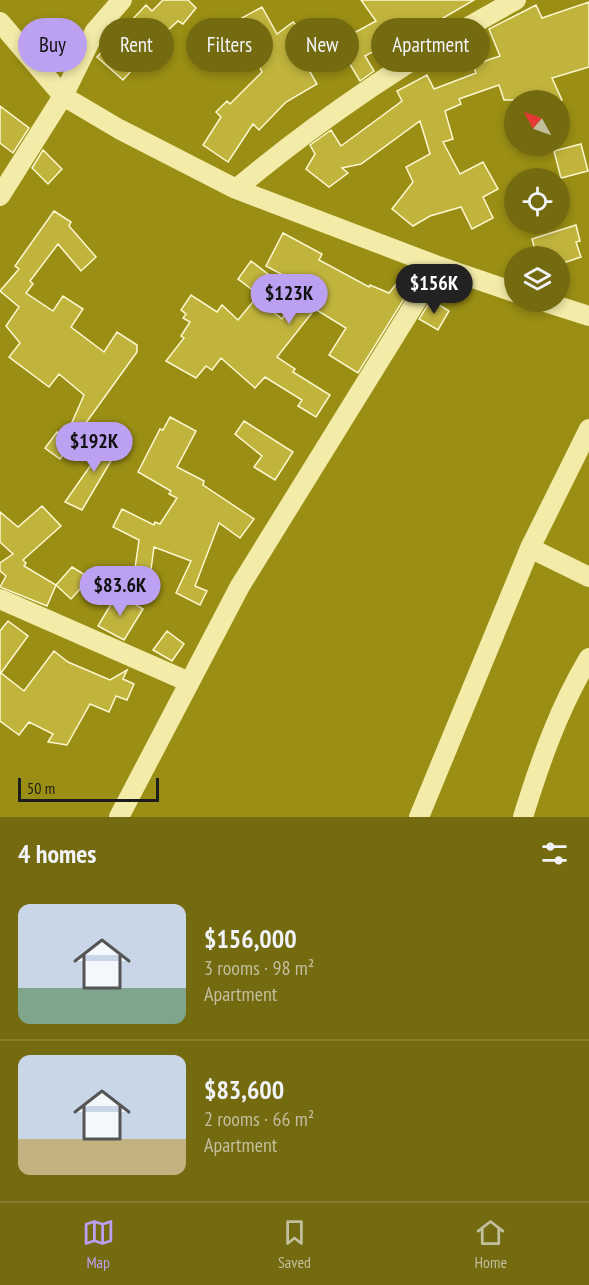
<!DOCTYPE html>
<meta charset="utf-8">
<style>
:root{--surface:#746a0f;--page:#796f18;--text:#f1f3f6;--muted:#c2bf9e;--line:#867d2f;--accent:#bca0f2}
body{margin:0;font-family:"PT Sans Narrow",sans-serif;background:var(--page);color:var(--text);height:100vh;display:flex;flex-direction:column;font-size:22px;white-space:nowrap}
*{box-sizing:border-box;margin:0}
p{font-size:20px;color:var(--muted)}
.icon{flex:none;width:33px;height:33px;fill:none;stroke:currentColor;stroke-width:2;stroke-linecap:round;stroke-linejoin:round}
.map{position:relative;height:817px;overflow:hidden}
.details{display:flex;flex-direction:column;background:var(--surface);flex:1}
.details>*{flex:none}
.top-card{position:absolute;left:18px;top:18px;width:554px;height:54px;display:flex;gap:12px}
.needle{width:39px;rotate:310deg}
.tools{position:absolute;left:504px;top:90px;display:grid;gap:12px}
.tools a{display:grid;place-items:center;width:66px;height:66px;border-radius:50%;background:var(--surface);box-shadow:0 3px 9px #0003;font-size:30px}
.scale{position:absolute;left:18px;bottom:15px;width:141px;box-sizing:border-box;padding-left:6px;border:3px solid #1d1d1d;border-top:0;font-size:16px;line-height:21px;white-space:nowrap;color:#1d1d1d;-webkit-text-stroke:4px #9a8e14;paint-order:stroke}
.price{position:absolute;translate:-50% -51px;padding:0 14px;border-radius:21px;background:var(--accent);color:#111;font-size:20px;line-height:39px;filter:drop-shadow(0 2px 3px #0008)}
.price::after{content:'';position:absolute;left:50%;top:36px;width:18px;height:14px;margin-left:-9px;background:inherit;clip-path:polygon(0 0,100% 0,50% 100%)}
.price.current{background:#222;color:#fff}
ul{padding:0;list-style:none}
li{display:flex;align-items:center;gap:18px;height:150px;padding:0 18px}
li+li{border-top:2px solid var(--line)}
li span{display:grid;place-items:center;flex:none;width:168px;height:120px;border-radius:12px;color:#555}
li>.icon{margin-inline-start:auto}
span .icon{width:72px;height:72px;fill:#fffc;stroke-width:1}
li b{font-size:26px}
h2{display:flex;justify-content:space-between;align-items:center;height:72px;padding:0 18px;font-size:26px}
.chip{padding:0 21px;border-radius:27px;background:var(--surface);box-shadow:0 3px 9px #0003;font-size:21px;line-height:54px}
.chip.current{background:var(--accent);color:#111}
.tabs{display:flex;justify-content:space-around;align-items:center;height:84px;border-top:2px solid var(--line);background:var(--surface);font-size:16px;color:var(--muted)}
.tabs a{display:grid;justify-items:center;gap:3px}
.tabs .current{color:var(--accent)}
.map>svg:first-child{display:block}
.building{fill:#c1b43d;stroke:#fdf8d0;stroke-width:1.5}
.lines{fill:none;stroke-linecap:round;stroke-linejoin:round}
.street{stroke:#f3eba8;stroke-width:20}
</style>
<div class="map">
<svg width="589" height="817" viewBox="0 0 589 817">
<rect width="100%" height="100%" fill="#9a8e14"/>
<path class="building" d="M163,0h25l8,8 -13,16 -5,-3 -39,36 3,2 -19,21 -26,-23 49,-52 6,6z
M361,0h113l-43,25 3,4 -8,6 1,2 -18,11 -4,-8 -10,5 -3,-4 -27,15 9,15 -14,10 -15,-25 4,-2 -8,-14 35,-19z
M589,2v65l-37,11 10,22h-58l-5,-15 -40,14 2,5 -16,7 8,28 -10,3 17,32 23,-12 15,27 -15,8 10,21 -21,11 -11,-22 -31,9 -17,10 -21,-17 21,-27 -7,-15 24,-13 -10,-33 -59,43 -19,4 6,5 -19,14 -23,-18 9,-15 -5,-9 21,-15 10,16 61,-45 -5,-10 30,-16 7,14 42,-16 -3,-8 27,-9 -11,-27 47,-24 6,13z
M262,7l15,27 16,-12 17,17 -15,7 22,38 -31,18 -27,28 -6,-6 -25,38 -25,-17 18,-28 -5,-5 11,-11 3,3 32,-32 -24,-52z
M0,106l29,22 -16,25 -13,-10z
M581,144l7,27 -27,7 -7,-27z
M43,150l19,19 -14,15 -16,-16z
M54,211l17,11 -2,4 27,31 -15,14 -23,-27 -28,37 3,3 -7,9 27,18 10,-15 20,13 -12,18 33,25 13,-20 20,13v7l-77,107 -15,-11 12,-16 8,6 19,-43 -25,-21 -10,13 -40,-30 11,-14 -14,-17 13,-19 -19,-16 19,-22 -4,-3z
M576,225l4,16 -4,1 5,15 -21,7v-8h-9l-2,-6 -13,4 -4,-15z
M283,233l39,21 -3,6 50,27 1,-2 19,8 12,-15 11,8 -54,87 -29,-18 17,-27 -31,-19 -38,48 18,12 -2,3 37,23 -14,22 -18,-11 4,-6 -37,-23 -10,11 -34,-30 -9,12 -6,-4 -10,12 -30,-17 18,-23 -3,-2 9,-14 -7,-4 3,-4 -5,-4 10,-15 26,17 5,-7 16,15 18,-22 26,21 21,-33 -37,-20z
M251,261l17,13 -14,17 -16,-12z
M431,300l18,11 -11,19 -19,-11z
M170,417l26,14 -19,36 27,14 -1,4 51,34 -14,19 -21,-15 -24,63 12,5 -7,14 -24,-12 15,-32 -37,-14 -4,30 -16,-2 5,-35 -26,-13 9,-18 32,16 1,-3 5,2 17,-26 -8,-4 2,-3 -33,-19 22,-43 3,1z
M244,421l49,31 -18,28 -21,-13 8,-11 -27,-22z
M109,437l12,7 -39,66 -17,-8 28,-40 -5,-3 14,-18 3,2z
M42,506l19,20 -38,34 3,3 -2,3 32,19 -9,21 -47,-19 6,-11 -6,-5v-8l13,-9 -13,-12v-30l18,15z
M72,567l18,11 -19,21 -15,-14z
M117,594l26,15 -19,31 -26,-14z
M8,621l20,15 -27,37 23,18 30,-40 14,11 42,18 17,-10 -4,9 11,5 -7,16 -11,-4 -7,16 -19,-8 -23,41 -19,-3 5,-8 -24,-12 -10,13 -19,-14v-90z
M167,631l17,13 -12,17 -19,-11z"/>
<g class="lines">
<path class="street" d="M0,22l63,74 56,33 117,60 202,77 76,26
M236,189c87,-73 180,-135 280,-189
M0,196l63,-100 32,-65 27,-31
M545,302l44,14
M530,548l59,29
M0,599l189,83
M119,817l121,-231 198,-320
M419,817l111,-269 59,-119
M523,817c17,-55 36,-109 66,-159"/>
</g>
</svg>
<div class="tools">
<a><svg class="needle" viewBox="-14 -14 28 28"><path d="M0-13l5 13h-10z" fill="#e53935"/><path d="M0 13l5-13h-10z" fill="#c2bf9e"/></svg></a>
<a><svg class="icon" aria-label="locate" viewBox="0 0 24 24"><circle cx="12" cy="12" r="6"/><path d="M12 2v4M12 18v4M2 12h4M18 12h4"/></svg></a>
<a><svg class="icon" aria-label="layers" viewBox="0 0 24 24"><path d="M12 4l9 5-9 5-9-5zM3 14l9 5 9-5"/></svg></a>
</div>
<div class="scale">50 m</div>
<b class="price current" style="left:434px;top:315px">$156K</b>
<b class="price" style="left:289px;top:325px">$123K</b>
<b class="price" style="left:94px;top:473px">$192K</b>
<b class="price" style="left:120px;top:617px">$83.6K</b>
<div class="top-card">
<a class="chip current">Buy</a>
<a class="chip">Rent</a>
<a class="chip">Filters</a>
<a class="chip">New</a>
<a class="chip">Apartment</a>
</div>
</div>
<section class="details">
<h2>4 homes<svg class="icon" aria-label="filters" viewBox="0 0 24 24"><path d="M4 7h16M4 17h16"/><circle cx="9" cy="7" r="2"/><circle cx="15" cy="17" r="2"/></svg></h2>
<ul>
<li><span style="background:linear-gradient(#c9d6e8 70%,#7fa58c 0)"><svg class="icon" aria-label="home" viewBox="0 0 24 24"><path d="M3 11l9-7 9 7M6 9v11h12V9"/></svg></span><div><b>$156,000</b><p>3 rooms · 98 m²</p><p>Apartment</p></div></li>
<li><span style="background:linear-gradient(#c9d6e8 70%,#c2b280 0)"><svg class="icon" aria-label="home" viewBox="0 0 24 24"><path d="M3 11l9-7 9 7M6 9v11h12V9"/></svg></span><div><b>$83,600</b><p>2 rooms · 66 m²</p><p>Apartment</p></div></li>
</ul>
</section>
<nav class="tabs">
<a class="current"><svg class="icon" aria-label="map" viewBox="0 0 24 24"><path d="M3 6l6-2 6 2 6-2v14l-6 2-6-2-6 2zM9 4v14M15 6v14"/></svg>Map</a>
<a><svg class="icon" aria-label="saved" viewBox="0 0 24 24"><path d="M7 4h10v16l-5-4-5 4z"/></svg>Saved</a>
<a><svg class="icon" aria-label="home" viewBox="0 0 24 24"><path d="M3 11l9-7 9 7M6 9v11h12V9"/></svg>Home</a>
</nav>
